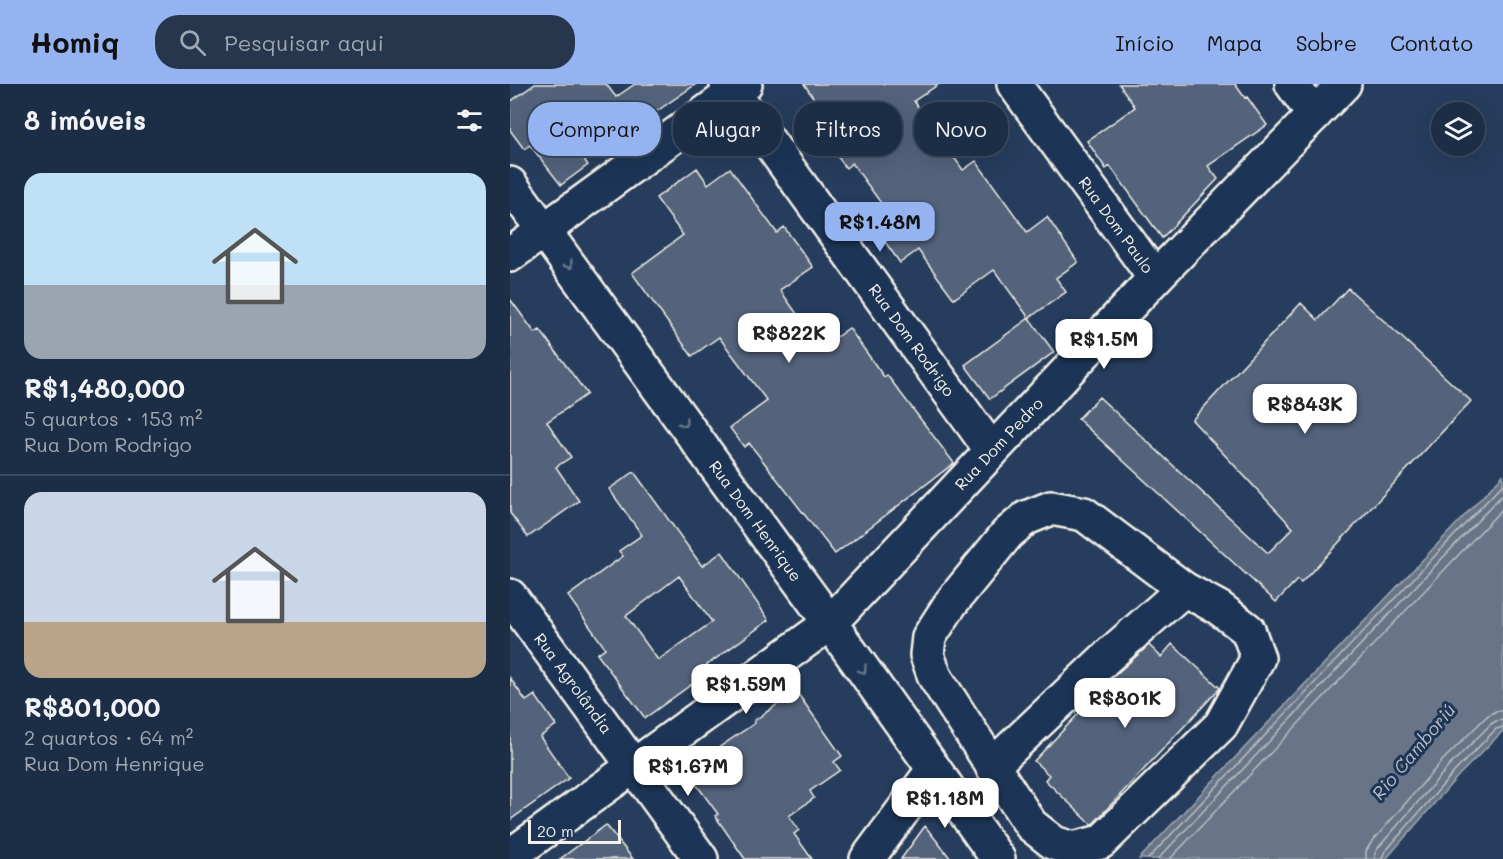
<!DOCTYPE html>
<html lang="pt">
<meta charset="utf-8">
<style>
:root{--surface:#1c2e46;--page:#25364d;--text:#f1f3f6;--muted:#a0a8b3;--line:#3a4a5f;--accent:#95b2f1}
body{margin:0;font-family:Mali,sans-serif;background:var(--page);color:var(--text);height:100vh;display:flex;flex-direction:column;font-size:22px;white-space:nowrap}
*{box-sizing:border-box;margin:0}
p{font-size:20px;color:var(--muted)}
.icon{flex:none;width:33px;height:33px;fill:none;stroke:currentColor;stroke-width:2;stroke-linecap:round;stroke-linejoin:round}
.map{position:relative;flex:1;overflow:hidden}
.side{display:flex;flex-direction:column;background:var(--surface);width:510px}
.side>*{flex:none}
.guide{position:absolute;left:18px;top:18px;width:570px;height:54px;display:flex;gap:12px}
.controls{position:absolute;left:921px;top:18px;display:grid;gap:12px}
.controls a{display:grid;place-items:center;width:54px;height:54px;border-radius:50%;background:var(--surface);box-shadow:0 6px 24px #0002,0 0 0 2px var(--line);font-size:30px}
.scale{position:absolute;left:18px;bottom:15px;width:93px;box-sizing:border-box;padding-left:6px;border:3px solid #f4f1e8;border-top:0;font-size:16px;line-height:21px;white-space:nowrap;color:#f4f1e8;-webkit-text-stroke:4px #1d3557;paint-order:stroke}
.price{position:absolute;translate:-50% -51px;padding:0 14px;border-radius:12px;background:#fff;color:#222;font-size:20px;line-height:39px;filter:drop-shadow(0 2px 3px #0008)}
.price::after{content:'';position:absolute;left:50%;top:36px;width:18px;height:14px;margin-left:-9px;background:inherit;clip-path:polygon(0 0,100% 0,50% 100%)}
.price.current{background:var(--accent);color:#111}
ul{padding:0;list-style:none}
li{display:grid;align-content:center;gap:12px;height:318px;padding:0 24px}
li+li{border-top:2px solid var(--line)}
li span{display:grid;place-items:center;height:186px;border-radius:18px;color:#555}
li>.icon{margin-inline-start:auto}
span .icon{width:108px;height:108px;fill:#fffc;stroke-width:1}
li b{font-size:26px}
h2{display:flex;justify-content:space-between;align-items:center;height:72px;padding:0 24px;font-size:26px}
.pill{padding:0 21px;border-radius:24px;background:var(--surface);box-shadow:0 6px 24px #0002,0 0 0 2px var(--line);font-size:21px;line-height:54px}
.pill.current{background:var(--accent);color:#111}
header{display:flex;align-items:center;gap:36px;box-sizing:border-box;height:84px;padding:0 30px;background:var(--accent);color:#111}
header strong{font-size:28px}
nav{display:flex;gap:33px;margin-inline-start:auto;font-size:21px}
.search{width:420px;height:54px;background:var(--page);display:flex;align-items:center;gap:15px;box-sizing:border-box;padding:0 21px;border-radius:24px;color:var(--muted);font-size:22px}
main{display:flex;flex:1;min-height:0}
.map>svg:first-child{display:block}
.water{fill:#677588;stroke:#9fa7ae;stroke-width:1.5}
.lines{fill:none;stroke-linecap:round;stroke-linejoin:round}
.shore{stroke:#bcbfc2;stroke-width:1.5}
.building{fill:#52647b;stroke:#f4f1e8;stroke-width:1.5;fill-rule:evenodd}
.minor-casing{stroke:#f4f1e8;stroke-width:38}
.minor{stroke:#1d3557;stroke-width:33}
.oneway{stroke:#68778a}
.labels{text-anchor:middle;stroke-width:6;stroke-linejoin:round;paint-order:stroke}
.street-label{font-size:16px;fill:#f4f1e8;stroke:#1d3557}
.water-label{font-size:18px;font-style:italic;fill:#bcbfc2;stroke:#1d3557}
</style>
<header>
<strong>Homiq</strong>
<div class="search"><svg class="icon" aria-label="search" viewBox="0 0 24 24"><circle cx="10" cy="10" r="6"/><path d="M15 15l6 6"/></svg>Pesquisar aqui</div>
<nav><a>Início</a><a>Mapa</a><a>Sobre</a><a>Contato</a></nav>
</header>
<main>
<section class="side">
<h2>8 imóveis<svg class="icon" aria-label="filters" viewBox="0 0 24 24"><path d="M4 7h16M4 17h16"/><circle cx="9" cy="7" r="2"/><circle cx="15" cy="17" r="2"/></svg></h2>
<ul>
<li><span style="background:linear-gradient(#bfe0f5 60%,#9aa5b1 0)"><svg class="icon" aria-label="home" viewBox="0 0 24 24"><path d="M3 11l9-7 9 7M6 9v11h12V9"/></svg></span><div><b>R$1,480,000</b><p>5 quartos · 153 m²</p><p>Rua Dom Rodrigo</p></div></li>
<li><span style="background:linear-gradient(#c9d6e8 70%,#b9a48a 0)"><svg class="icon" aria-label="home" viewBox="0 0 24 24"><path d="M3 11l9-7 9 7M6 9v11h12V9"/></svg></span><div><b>R$801,000</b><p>2 quartos · 64 m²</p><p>Rua Dom Henrique</p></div></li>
</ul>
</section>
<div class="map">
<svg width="993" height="775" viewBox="0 0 993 775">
<rect width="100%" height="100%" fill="#263d5d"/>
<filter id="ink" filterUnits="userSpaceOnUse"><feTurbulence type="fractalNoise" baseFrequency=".0167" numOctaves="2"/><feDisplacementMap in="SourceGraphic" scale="12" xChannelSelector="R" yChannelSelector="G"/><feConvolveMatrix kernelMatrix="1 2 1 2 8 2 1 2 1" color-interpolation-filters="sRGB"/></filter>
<g filter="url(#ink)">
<path class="water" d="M993,391v256l-44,44 -73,84h-247z"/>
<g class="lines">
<path class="shore" d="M638,775l355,-375
M648,775l345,-365
M660,775l333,-351
M856,775v-8l5,-8 72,-83 44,-44 9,-5h7
M865,775v-6l3,-5 71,-82 42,-42 5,-3 7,-1
M872,775l2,-6 71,-82 41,-42 7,-2"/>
</g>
<path class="building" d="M25,0h71l10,13 19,-13h61l-111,77 3,4 -27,20 -31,-40 -6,4 -14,-19v-28z
M294,0h135l-25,17 49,69 13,-9 51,71 20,-15 31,45 -22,16 10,14 -37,26 -35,-48 -40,29 -36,-49 -18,13 -22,-31 16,-11 -42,-58 -6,5 -42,-56 13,-9z
M609,0h116l10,14 2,-1 20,28 -59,41 10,13 -56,59 -52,-72 -4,3 -19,-28 48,-34z
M187,84l11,16 22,-16 47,65 7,-6 29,40 -33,23 41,58 28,-20 35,49 3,-2 67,88 -119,91 -86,-111 -5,4 -14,-19 37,-27 -48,-64 -27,19 -60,-83 51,-38 -27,-37z
M838,204l123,113 -170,182 -4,-3 -21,22 -198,-183 21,-22 169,156 25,-25 -101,-108 109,-117 17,17z
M0,215l25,34 5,-3 47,64 -40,28 24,35 -15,10 23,34 -51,36 -18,-24z
M519,234l25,34 -64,47 -25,-34z
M124,388l68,94 20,-14 47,68 -66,48 4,5 -62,45 -48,-64 8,-6 -37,-52 55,-40 -4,-5 23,-16 -33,-46zM169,492l33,46 -54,38 -32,-44z
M662,560l48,44 -128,137 -47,-45 4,-5 -15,-14 81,-86 34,-30 12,12z
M0,594l16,23 9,-6 21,30 -16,12 29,41 -59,42z
M286,607l46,65 -8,6 6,8 -30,21 4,7 -25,18 10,14 -5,4 18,25h-67l-30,-43 3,-2 -33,-45 20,-14 1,1 49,-33 -1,-2z
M96,741l27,34h-73z
M415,742l26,33h-50z"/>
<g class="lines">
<defs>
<g id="minor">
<path id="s1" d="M217,0l265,367"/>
<path id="s2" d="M504,0l141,194"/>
<path d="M782,0l22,31"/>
<path id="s3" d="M0,100l320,439 168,236"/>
<path d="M0,171l235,-171"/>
<path d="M541,424l33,6 100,75 35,19 29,22 10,28 -37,67 -120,117 -28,7 -19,-6 -23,-18 -96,-148 -8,-22 2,-18 22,-34 56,-69 19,-16z"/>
<path id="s4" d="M0,512l191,263"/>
<path d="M482,682l116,-110 76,-67"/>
<path id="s5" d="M0,772l320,-233 325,-345 189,-194"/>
<path d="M357,775l67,-90"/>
</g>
</defs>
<use href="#minor" class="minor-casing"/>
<use href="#minor" class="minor"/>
</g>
<defs><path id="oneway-chevron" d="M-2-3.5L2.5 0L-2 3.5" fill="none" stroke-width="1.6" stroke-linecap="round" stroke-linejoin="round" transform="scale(1.5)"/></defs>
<g class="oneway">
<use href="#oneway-chevron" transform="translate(59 181) rotate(54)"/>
<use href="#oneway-chevron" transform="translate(174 339) rotate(54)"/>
<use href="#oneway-chevron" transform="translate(353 586) rotate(54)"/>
</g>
</g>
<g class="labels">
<g class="street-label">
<text dy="6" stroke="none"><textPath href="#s2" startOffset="174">Rua Dom Paulo</textPath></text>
<text dy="6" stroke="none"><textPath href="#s1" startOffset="316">Rua Dom Rodrigo</textPath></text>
<text dy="6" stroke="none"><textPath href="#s5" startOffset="642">Rua Dom Pedro</textPath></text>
<text dy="6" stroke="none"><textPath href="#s3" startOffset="417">Rua Dom Henrique</textPath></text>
<text dy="6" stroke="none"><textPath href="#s4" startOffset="108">Rua Agrolândia</textPath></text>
</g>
<g class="water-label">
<text transform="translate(904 668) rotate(-50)" y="6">Rio Camboriú</text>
</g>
</g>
</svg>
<div class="controls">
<a><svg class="icon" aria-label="layers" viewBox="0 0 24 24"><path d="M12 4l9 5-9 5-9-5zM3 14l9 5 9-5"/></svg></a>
</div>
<div class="scale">20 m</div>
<b class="price current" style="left:370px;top:169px">R$1.48M</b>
<b class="price" style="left:279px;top:280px">R$822K</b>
<b class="price" style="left:594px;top:286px">R$1.5M</b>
<b class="price" style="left:795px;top:351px">R$843K</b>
<b class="price" style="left:236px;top:631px">R$1.59M</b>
<b class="price" style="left:615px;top:645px">R$801K</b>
<b class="price" style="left:178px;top:713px">R$1.67M</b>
<b class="price" style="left:435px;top:745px">R$1.18M</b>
<div class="guide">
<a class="pill current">Comprar</a>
<a class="pill">Alugar</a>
<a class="pill">Filtros</a>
<a class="pill">Novo</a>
</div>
</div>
</main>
